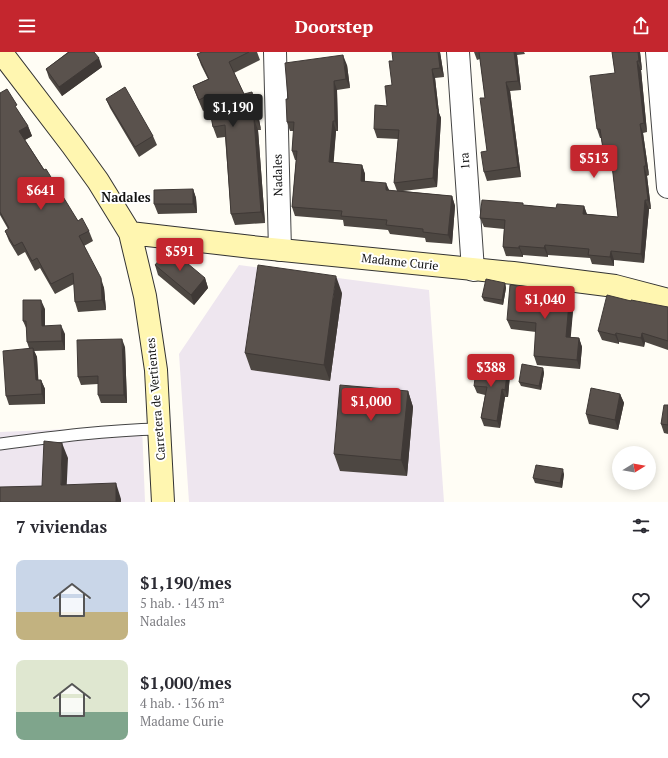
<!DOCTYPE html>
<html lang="es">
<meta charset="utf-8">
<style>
:root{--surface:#fff;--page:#f2f2f3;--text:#2b2b33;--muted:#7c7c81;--accent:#c4262e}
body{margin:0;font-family:"PT Serif",serif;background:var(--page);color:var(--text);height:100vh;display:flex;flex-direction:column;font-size:15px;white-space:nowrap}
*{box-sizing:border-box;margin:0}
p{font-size:13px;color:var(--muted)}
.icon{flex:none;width:22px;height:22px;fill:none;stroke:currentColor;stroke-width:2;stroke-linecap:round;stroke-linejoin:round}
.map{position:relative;height:450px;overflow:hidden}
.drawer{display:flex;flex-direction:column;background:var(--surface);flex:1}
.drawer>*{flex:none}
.needle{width:26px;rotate:79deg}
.tools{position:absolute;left:612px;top:394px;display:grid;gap:8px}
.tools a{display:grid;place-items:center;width:44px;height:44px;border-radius:50%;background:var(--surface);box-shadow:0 2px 10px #0003;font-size:20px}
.price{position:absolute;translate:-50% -34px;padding:0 9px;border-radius:4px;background:var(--accent);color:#fff;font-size:13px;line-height:26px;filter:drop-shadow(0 1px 2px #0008)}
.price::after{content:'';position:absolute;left:50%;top:24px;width:12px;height:9px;margin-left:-6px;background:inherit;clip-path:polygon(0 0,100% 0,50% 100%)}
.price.active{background:#222;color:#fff}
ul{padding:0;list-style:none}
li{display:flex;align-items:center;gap:12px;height:100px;padding:0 16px}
li span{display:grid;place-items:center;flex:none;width:112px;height:80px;border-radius:8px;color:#555}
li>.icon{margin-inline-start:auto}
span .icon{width:48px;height:48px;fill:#fffc;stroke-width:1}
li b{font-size:17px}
h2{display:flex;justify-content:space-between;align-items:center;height:48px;padding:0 16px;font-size:17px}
header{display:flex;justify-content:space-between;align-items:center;height:52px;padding:0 16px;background:var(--accent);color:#fff;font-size:18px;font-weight:700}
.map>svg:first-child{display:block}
.industrial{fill:#eee6ef}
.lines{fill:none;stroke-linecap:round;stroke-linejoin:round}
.lane-casing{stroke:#444;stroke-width:13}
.street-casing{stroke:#444;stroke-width:24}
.secondary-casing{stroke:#333;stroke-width:24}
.lane{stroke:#fff;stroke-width:11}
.street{stroke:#fff;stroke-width:22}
.secondary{stroke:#fff6b0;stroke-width:22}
.wall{fill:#4d4742}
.shaded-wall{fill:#3f3936}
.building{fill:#5a524d;stroke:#3f3936}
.labels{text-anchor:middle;stroke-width:4;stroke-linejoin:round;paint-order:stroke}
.street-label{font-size:12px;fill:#111;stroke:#fff}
.neighbourhood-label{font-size:13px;font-weight:bold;fill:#111;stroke:#fff}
</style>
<header><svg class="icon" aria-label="menu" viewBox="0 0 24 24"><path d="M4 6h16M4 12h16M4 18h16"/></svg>Doorstep<svg class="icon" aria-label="share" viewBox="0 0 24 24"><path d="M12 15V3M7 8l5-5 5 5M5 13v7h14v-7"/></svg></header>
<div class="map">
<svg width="668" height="450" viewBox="0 0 668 450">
<rect width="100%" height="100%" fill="#fffdf5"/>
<path class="industrial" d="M239,213l190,25 15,212h-255l-10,-148z
M142,374l3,76h-145v-70z"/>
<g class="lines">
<defs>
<path id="lane" d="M0,392c53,-7 106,-14 160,-15"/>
<path id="street" d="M275,0l5,198
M458,0l15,218
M657,0l11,135"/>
<path id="secondary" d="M1,0l71,93 26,36 32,52 15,63 11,74 7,132
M130,181l122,14 261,26 102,13 53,14"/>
</defs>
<use href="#lane" class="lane-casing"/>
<use href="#street" class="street-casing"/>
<use href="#secondary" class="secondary-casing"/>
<use href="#lane" class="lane"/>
<use href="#street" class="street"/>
<use href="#secondary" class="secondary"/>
</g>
<path class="wall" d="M68,0h26l8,15 -40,29 -13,-18 -3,-9z
M202,0h55l3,8 -26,13 10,21 12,9 5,27h-3l7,93 -30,2 -4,-11 -6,-77 -8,1 -4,-11 -3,-19 -7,3 -6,-14 -4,-11 15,-7 -7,-14 -4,-11z
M440,0l4,25 -9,1 4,35 2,5 -4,69 -34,4 49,5 3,10 -3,38 -26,-2 -1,-4 -35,-4 -2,-4 -44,-4 -1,-6 -48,-4 -3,-9 4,-47h-1l-3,-9 2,-20h-4l-3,-9 1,-23 59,-34 3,23 -13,2 1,41h-2l-3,31 29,3 3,9v7l24,9 8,1 -3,-8 4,-44 -21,-1 -3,-9 13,-23 5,-21z
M474,0h50l1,2 -8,1 4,35 -11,1 11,86 -34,4 -3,-9 3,-21 -2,-53 -5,-39 -3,1z
M612,0h28l2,18h-1l6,62 -4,1 6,42 -2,1 4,33h-2l-5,54 -30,-3v6l-22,-2 -2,-6 -42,-3v2l-25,-2v2l-17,-1 -3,-9 1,-18 -20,-2 -4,-9 44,-13 32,3 28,-2 3,8 31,3 -7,-60 -5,1 -3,-9 -2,-11h-1l-3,-9 18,-56z
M0,41l19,20 9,13 4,10 -7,4 53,81 11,10 4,10 -9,5 20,42 2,22 -28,2 -3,-10 -1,-18 -19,10 -15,-26 -5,3 -10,-19 -7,4 -9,-15 -4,-10 3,-2 -8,-14z
M106,47l47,37 4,9 -18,12 -29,-49z
M193,137l3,9 1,15 -39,1 -4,-10z
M155,213l50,13 3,10 -14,17 -36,-30z
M505,231l1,5 -3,17 -19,-4 -2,-4z
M342,241l-12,88 -79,-11 -6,-17z
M574,248l-4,37 9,1 3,9 -2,22 -43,-4 -3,-9 2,-24 -25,-3 -4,-9z
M631,249l37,6v43l-23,-8 -1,5 -25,-5v2l-17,-4 -4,-9z
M45,257v17l20,8v16l-31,1 3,6 1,23h3l4,9v15l-36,1 -3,-9 23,-48 -2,-6v-12l-4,-9z
M125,295l2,56h-26l-3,-8v-11l-17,1 -3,-8z
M543,316l1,5 -3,17 -20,-4 -2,-4z
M510,323l-2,22h-3l-5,31 -16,-2 -3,-8 4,-23 -8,-2 -3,-7z
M408,339l5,16 -6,69 -67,-5 -6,-17z
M620,342l4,9 -6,27 -29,-6 -3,-10z
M668,353v29l-4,-1 -3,-9z
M564,422l-2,14 -27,-5 -2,-5z"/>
<path class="shaded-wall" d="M438,0h2l4,25 -4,-9z
M514,0h2l1,3 4,35 -3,-9z
M638,0h2l2,18 -3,-9z
M343,3l4,10 3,23 -4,-9z
M99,6l3,9 -40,29 -3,-9z
M637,9l4,9 6,62 -3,-9z
M432,17l3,9 4,35 2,5 -4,69 -4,-9 4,-69z
M334,29l3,9 1,41 -3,-10z
M506,30l4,9 11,86 -3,-10z
M252,40l4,11 5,27 -4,-11z
M254,67l4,11 7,93 -4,-11z
M333,69l3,10 -3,40 -4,-9z
M640,72l3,9 6,42 -3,-9z
M28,74l4,10 -9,5 -4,-10z
M362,113l3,9 -1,16 -3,-9z
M644,114l3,10 4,33 -3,-9z
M386,131l4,9 -4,-2z
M193,137l3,9 1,15 -4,-9z
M452,144l3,10 -3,38 -4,-9z
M645,148l4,9 -5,54 -3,-9z
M584,154l3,9 -4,-1z
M545,193l3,10v2l-4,-9z
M519,194l4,9v2l-4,-9z
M611,199l3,9v6l-4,-9z
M336,224l6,17 -12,88 -6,-16z
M101,226l3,10 2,22 -4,-10z
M205,226l3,10 -14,17 -3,-10z
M505,231l1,5 -3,17 -1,-5z
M570,239l4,9 -4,46 -4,-9z
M41,248l4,9v26l-3,-9z
M61,273l4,9v16l-3,-9z
M616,281l3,9v2l-4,-9z
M642,281l3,9 -1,5 -3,-9z
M579,286l3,9 -2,22 -3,-9z
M122,287l3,8 2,56 -3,-8z
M33,296l4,9 2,32 -3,-9z
M508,315l2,8 -2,22 -3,-7z
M543,316l1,5 -3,17 -2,-4z
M41,328l4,9v15l-3,-10z
M502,337l3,8 -5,31 -3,-7z
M408,339l5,16 -6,69 -6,-16z
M620,342l4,9 -6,27 -3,-10z
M62,391l6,15 -2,42 -5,-15z
M563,417l1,5 -2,14 -2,-5z
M116,431l5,16v3h-5z"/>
<path class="building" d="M69,0h25l5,6 -40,29 -13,-18z
M202,0h47l-20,10 15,32 8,-2 5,27h-3l7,93 -30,2 -6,-89 -12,2 -6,-31 -8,4 -6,-14 16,-7 -12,-25z
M392,0h46l2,16 -8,1 5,40h1l-5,69 -39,5 5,-53 -25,-1 1,-24 12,1 -2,-20 7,-1 -3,-24h4z
M479,0h35l4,29 -12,1 12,85 -34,5 -3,-20 6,-1 -7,-53h5z
M612,0h26l1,9h-2l7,62 -4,1 6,42h-2l4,34h-3l-4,54 -30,-3 -1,6 -22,-2 1,-6 -44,-4 -1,3 -25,-2v2l-16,-1 2,-27 -25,-2 2,-18 41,3v2l33,3 1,-4 27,2 -1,8 35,3 -8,-69 -7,1 -3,-20h-3l-7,-53 25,-3z
M343,3l3,24 -12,2 1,40h-2l-4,41 33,3 -1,16 25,2v7l66,6 -4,39 -25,-3v-3l-37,-4 1,-5 -46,-4 1,-5 -50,-4 5,-56h-5l2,-29h-7l-1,-23h2l-3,-36z
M125,35l28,49 -18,11 -29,-48z
M7,37l10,16 -2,1 13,20 -9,5 25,39 2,-1 32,52 4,-3 7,13 -10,5 22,42 1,22 -27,2 -2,-29 -22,11 -14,-26 -5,3 -10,-19 -8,4 -9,-15 4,-3 -9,-16v-119z
M193,137v15h-39v-14z
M169,196l36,30 -14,17 -36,-30z
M258,213l78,11 -12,89 -79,-12z
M486,227l19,4 -3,17 -20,-3z
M510,233l60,6 -4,46 13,1 -2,22 -43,-4 2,-33 -29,-3z
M607,243l24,6v-1l37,7v34l-26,-8 -1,5 -25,-5 -1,2 -17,-4z
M23,248h18l1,26 19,-1 1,16 -35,1 -1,-21h-3z
M122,287l2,56h-26v-19l-20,1 -1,-37z
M33,296l3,32h5l1,14 -36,2 -3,-45z
M477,311l31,4 -3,23 -3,-1 -5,32 -16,-3 6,-31 -13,-1z
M522,312l21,4 -4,18 -20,-4z
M340,333l68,6 -7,69 -67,-6z
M591,336l29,6 -5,26 -29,-6z
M664,353h4v20l-7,-1z
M44,389l18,2 -1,42 55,-2v19h-116v-15l42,-1z
M536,413l27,4 -3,14 -27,-5z"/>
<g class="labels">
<g class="street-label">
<text transform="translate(465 109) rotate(-94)" y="4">1ra</text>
<text transform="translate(278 123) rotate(-91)" y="4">Nadales</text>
<text transform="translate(400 210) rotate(6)" y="4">Madame Curie</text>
<text transform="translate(156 347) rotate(-95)" y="4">Carretera de Vertientes</text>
</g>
<g class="neighbourhood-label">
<text x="126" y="150">Nadales</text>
</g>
</g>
</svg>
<div class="tools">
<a><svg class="needle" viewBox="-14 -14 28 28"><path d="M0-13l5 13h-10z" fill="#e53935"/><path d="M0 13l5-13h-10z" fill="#7c7c81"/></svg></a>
</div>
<b class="price active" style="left:233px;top:76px">$1,190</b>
<b class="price" style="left:594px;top:127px">$513</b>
<b class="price" style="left:41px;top:159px">$641</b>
<b class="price" style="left:180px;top:220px">$591</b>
<b class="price" style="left:545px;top:268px">$1,040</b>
<b class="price" style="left:491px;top:336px">$388</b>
<b class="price" style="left:371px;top:370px">$1,000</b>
</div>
<section class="drawer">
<h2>7 viviendas<svg class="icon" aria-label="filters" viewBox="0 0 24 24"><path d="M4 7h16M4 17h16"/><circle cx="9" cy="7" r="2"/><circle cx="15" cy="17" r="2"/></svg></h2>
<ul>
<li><span style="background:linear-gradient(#c9d6e8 65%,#c2b280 0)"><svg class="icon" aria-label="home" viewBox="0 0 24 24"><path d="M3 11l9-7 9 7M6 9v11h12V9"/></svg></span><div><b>$1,190/mes</b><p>5 hab. · 143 m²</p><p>Nadales</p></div><svg class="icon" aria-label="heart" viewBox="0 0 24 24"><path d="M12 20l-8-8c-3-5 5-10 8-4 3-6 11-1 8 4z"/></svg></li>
<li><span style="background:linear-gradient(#dfe7d0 65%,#7fa58c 0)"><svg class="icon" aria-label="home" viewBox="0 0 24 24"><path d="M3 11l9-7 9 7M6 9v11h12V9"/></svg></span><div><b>$1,000/mes</b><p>4 hab. · 136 m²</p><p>Madame Curie</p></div><svg class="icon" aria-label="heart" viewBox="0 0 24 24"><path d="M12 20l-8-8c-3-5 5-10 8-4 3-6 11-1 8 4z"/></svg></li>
</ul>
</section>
